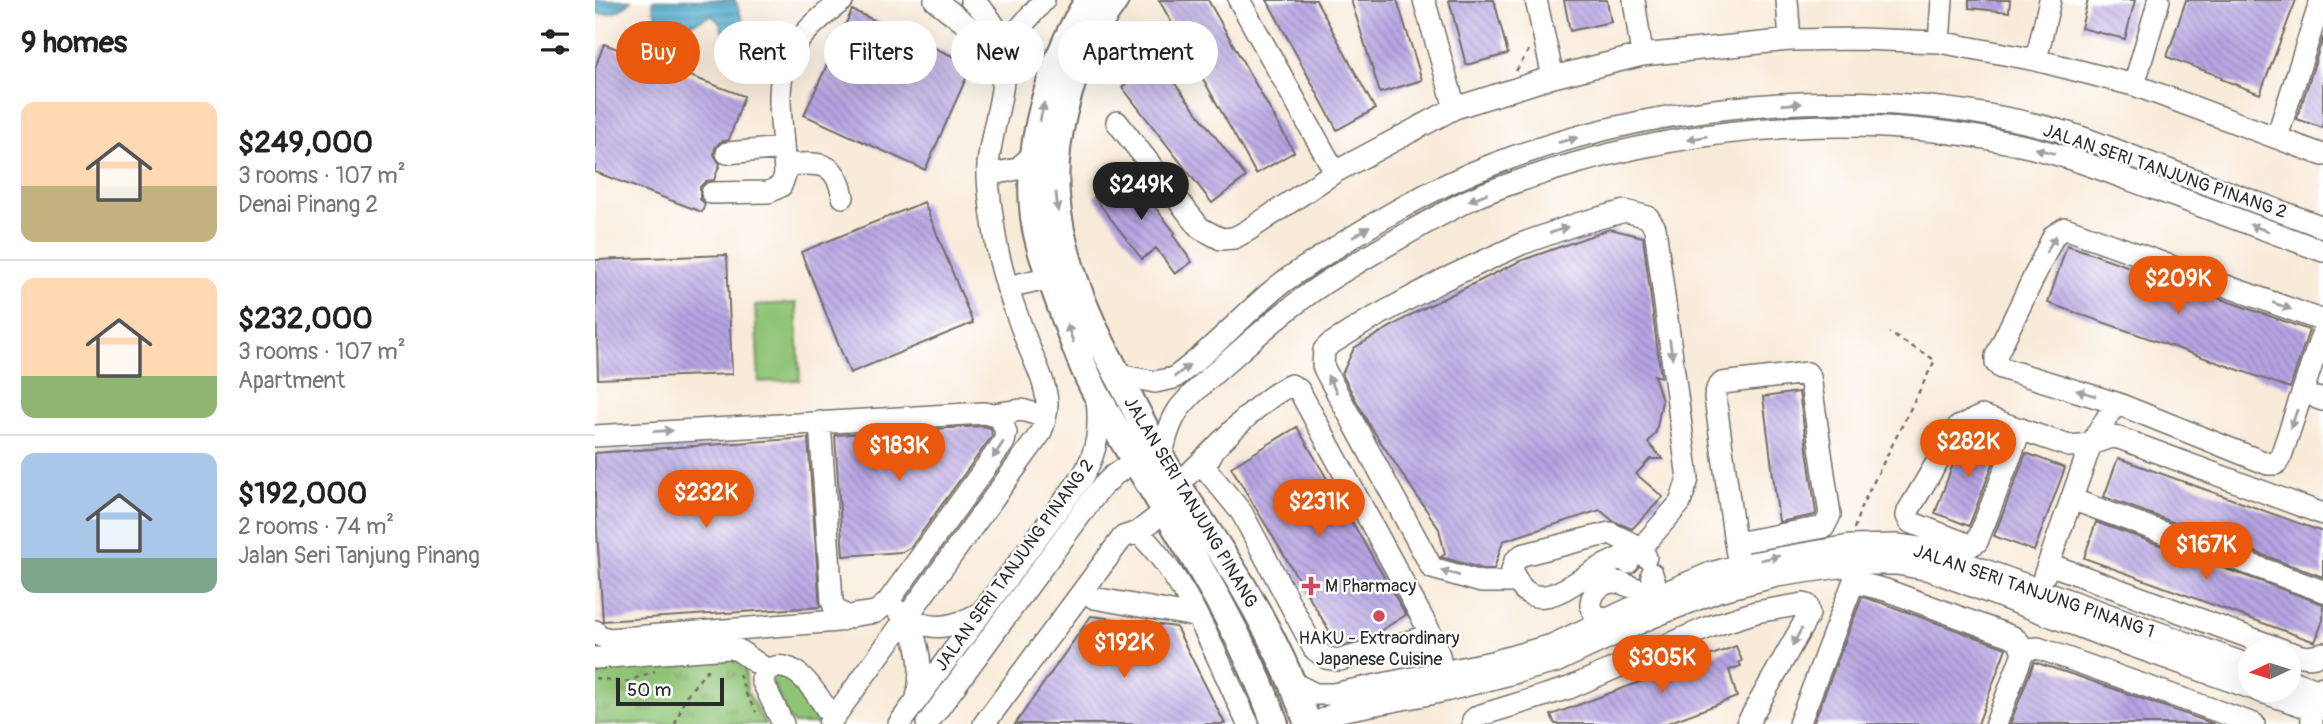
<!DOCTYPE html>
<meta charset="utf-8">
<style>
:root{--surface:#fff;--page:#f6f6f6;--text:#222;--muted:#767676;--line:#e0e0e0;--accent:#ea580c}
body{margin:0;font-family:Pangolin,sans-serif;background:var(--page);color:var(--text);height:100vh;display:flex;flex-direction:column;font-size:26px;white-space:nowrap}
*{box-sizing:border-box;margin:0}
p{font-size:23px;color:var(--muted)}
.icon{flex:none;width:38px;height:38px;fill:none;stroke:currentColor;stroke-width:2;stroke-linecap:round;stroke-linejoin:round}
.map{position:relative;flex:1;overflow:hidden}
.sheet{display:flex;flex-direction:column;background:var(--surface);width:595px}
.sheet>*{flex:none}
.guide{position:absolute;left:21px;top:21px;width:665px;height:63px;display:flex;gap:14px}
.needle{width:46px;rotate:266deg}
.fabs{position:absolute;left:1643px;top:639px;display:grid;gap:14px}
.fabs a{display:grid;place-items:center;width:63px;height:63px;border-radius:50%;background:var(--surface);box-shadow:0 7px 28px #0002;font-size:35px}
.scale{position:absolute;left:21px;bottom:18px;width:108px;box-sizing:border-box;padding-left:7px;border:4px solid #2b2b2b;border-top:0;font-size:19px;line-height:24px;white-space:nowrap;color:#2b2b2b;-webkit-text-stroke:5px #fff;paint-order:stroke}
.price{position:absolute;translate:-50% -60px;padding:0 16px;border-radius:24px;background:var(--accent);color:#fff;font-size:23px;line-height:46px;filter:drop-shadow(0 2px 4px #0008)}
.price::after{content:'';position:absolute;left:50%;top:42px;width:21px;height:16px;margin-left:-10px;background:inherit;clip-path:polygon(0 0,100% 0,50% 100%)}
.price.current{background:#222;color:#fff}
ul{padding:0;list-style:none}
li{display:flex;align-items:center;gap:21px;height:175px;padding:0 21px}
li+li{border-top:2px solid var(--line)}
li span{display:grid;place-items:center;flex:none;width:196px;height:140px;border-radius:14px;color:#555}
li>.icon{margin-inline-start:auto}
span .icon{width:84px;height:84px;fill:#fffc;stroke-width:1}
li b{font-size:30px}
h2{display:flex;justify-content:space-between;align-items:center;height:84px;padding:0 21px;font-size:30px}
.tag{padding:0 24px;border-radius:32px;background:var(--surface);box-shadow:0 7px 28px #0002;font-size:24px;line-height:63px}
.tag.current{background:var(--accent);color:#fff}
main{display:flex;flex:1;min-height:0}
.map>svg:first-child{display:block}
.grass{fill:#8fc476;stroke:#5d7850;stroke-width:2}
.park{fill:url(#park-tufts);stroke:#5d7850;stroke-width:2}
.water{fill:url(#water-rules);stroke:#3f6c7e;stroke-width:2}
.building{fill:url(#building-back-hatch)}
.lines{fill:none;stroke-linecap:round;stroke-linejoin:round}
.minor-casing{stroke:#736e68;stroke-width:24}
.major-casing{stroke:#736e68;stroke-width:30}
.path{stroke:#736e68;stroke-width:2.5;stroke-dasharray:5 5;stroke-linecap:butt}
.minor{stroke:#fff;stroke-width:21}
.major{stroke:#fff;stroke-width:26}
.oneway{fill:#a0a0a0}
.poi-dot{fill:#d1495b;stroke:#fff;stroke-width:2.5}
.labels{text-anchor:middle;stroke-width:5;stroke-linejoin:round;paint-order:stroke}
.street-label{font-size:18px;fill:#2b2b2b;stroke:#fff}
.poi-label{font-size:18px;fill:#2b2b2b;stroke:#fff;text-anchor:start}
</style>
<main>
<section class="sheet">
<h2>9 homes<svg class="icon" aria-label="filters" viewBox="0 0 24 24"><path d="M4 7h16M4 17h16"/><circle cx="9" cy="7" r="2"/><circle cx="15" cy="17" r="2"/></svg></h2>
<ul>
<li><span style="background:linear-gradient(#ffd9b3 60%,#c2b280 0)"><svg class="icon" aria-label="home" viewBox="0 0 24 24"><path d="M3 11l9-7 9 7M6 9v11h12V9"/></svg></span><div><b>$249,000</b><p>3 rooms · 107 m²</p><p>Denai Pinang 2</p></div></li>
<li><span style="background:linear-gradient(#ffd9b3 70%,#8fb573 0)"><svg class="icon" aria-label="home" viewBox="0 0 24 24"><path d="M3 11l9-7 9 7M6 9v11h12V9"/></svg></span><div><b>$232,000</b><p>3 rooms · 107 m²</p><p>Apartment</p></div></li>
<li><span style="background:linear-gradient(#a9c7e8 75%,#7fa58c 0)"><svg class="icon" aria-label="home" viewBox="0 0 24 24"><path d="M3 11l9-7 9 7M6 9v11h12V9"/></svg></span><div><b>$192,000</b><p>2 rooms · 74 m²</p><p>Jalan Seri Tanjung Pinang</p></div></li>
</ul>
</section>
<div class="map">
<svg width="1728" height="724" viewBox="0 0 1728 724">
<defs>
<pattern id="park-tufts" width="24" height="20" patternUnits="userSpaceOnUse" patternTransform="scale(1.75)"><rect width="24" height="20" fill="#8fc476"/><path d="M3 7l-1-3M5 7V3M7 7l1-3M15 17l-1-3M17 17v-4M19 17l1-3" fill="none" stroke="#759f61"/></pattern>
<pattern id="water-rules" width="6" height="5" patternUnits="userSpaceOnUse" patternTransform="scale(1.75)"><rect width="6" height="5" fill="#53aed0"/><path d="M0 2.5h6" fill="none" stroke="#458ea9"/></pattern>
<pattern id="building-back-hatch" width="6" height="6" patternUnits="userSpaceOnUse" patternTransform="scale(1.75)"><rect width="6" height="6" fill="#b6a4e3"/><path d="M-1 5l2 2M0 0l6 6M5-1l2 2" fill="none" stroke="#9486b8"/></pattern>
</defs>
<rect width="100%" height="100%" fill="#fff"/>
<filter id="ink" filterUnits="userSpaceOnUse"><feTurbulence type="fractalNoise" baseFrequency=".0143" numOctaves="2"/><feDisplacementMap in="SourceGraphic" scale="14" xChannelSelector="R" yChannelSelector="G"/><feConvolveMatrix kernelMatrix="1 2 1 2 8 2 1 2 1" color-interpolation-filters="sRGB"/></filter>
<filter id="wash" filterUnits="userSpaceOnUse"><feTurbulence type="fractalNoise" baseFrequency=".00686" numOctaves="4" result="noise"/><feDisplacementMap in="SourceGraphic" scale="28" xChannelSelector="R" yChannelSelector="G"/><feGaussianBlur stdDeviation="1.57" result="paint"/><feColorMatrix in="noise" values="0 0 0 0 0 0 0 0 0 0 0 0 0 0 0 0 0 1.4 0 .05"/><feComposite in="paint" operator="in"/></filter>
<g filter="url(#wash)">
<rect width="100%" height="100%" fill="#f8ead8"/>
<path class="grass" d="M201,303l4,77 -41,2 -4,-77z
M194,674l31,43 -1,7h-25l-5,-5 -20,-43z"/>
<path class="park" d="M148,641l4,50 18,33h-170v-71z"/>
<path class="water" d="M0,0h36c-9,11 -22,16 -36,13z
M58,0h82l14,37 -21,8 -9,-23 -8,-7c-16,7 -36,21 -51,5 -6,-6 -7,-12 -7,-20z"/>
<g id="blocks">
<path class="building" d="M564,0h49l86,152 -38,22z
M672,0h49l59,109 -38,21z
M756,0h46l25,80 -42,13z
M854,0h45l14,54 -42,11z
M969,0h43l4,22 -41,9z
M1374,0h41l-1,12 -40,-4z
M1493,0h47l-10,39 -44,-11z
M1591,0h110l-36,94 -39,-15 1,-2 -55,-20z
M257,10l120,55 -47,105 -121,-55z
M1728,37v91l-26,-9z
M9,44l140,52 -15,44 -9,2 -5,6 -1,7 6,9 -6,16 -8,1 -6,6v12l5,5 -3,8 -107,-40v-104z
M562,60l89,117 -34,26 -90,-116z
M532,171l48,62 -2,2 19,27 -17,12 -19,-26 -14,11 -48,-62z
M329,202l49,121 -123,50 -49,-121z
M1015,229l33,8 18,140 -7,-2 8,26 -6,31 -8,11 15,16h-13l-14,15 27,23 -31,32 -19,-8 -13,-11 -97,31 -9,28h-11l-42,-12 4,-3 -6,-25 -71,-106 -26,-49 12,-26 64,-37 102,-50z
M1472,245l242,85 -19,58 -242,-85z
M132,255l5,119 -134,5 -3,-119z
M1204,392l17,121 -1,2 -36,7 -16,-125z
M388,426l8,2 1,8 -81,111 -9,5 -59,4 -8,-121z
M702,427l109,188 -41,25 -26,7 -108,-180z
M1380,433l26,10 -32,83 -34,-13 21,-57 11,-19z
M213,438l12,169 -217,14 -8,-119v-49z
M1431,453l39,15 -31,83 -40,-15z
M1523,458l205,74v45l-219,-80z
M1501,522l227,82v16l-8,22 -231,-84z
M1267,597l20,6 124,45 -28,76h-165z
M496,616l85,11 49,97h-210z
M1141,646l6,15 -3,1 2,4 -12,4 8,27 -72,27h-110l-4,-9z
M1439,662l46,15 134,47h-204z"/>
</g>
</g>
<g filter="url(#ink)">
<use href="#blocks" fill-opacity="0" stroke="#736e68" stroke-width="2"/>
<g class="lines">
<defs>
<path id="minor" d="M340,0l37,29 26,6
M644,0l96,172
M829,0l31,108
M941,0l17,77
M1039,0l8,55
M1192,0l3,40
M1344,42l3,-42
M407,49l42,-49
M1441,60l14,-60
M1539,85l25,-85
M522,122l83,106 21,11 13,-1 13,-7 88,-59 120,-64 98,-31 89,-22 148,-15 70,-1 79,3 97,18 98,25 189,70
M1682,137l44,-137
M132,153l56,-5
M190,165c33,-2 51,-6 58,32
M393,175l29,-6 18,-16
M117,193l57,-1 12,-6 4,-11c-4,-89 -24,-114 58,-175
M412,287l31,-7 15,5
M1728,324l-5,-5 -253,-91 -11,7 -58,121v7l5,5 115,35 152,61h8l5,-8 42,-125
M523,375l37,7 19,-4c36,-26 65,-59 98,-87 12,-11 27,-20 41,-29 57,-37 117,-74 181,-98 176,-67 389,-82 571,-32 28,8 55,20 82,30 59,22 117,43 176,65
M1722,398l6,2
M399,414l28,-4 23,7
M225,422l12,179 3,8 13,8
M1426,429l-44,113 -5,3 -5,-1 -57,-22 -3,-6 1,-5 50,-84 24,-11 87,30 22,-2 20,-7 8,1 204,76
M0,436l389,-23 17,4 5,16 -2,9 -117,161 -11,9 -21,3 -17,6 -230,18 -10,-4 -3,-4
M617,453l-7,13 1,3 36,44 72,136 12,9 14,2 78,-21 16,2
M566,458c4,-17 8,-34 18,-49 13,-17 30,-31 46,-45 36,-32 71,-64 112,-89 43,-26 86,-52 130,-74 27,-13 58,-22 86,-31 152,-47 321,-59 476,-23 42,10 82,26 123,41 57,21 114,42 171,63
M579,479h9c31,-27 72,-78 108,-94l8,5 132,244 8,21 5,30
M1476,499l252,92
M543,532c51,50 80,128 110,192
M1140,543l89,-16 6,-12 -20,-138 -3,-4 -85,10 -5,6 -2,8 20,146 4,22
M1033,563l-4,-7c-10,5 -20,9 -30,15 -28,17 -64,48 -82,-1l3,-9 7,-6 88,-22 31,15 5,9
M1454,564l237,87
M1057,574l7,21
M1449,576l47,-132 25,-41
M921,582h-35l-49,-14 -105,-194 -4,-8 1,-16 5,-5 37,-23 77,-42 78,-36 56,-20 48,-13 23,6 7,11 33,251 -8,24 -39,45 -17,8
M1259,582l32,8 127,47 6,5 4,11 -27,71
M499,598l101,18
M302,610c30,23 52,20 83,3
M311,618c14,27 17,50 11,80
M1012,619c-29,-4 -14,-39 9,-37 7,1 15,5 22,7
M1694,652c13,5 22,7 34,1
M1428,653l6,-4 9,-1 216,76
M0,658l134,-10 9,2 29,20
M1694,680l31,11
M698,683l22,11h18l159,-32 60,-17 107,-50 52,-22 28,-8 110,-19 48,-1 29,4 325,117
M1661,690l56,19
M188,724l-21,-44 5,-10c30,-16 52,29 66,49
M234,724l211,-290c4,-9 7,-20 7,-31 -1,-21 -13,-42 -20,-61 -14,-37 -28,-74 -33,-113 -3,-21 -7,-43 -6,-64 5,-58 42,-120 -17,-165
M304,724l183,-247c16,-26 18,-48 15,-79
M332,724l171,-233 16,-16 34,-23
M389,724l139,-187 15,-5 27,-21
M719,724l26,-13 105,-20 111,-29 94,-44 68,-27 59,-15 82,-12h38l33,6 166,63 155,55
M878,724v-4l5,-4 91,-28 140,-61 47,-15 47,-8 4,1 2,9 -62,110
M1204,724l59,-154
M1717,724c-1,-14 2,-26 11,-37"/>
<path id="major" d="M494,0c-20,30 -33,62 -43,96 -11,39 -17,82 -12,121 4,31 16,58 26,87 11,31 22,64 38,93 60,109 136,209 177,327
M520,0c-8,12 -17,23 -23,35 -24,48 -40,106 -36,160 5,65 33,127 64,184 14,27 27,54 42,80 25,43 54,83 80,126 26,44 49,91 66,139"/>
</defs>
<use href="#minor" class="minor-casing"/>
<use href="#major" class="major-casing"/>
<path class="path" d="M921,71l13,-21
M1259,529l7,-22 74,-147 -46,-27
M144,674l7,20 10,18
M0,678l31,4 29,-11
M80,724l11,-28 23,-28"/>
<use href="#minor" class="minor"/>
<use href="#major" class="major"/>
</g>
<defs><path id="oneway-solid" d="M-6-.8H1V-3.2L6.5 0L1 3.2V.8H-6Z" transform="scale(1.75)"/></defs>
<g class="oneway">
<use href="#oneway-solid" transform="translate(1197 104) rotate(-4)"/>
<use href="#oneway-solid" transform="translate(447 112) rotate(-77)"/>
<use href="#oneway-solid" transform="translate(1102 138) rotate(170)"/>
<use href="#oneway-solid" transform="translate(973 140) rotate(-15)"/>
<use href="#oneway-solid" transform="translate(1450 151) rotate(-165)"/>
<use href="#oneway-solid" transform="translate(883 197) rotate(158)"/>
<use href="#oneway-solid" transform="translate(462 202) rotate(84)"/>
<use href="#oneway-solid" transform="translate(1664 228) rotate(-160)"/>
<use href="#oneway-solid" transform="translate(964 230) rotate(-20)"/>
<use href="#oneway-solid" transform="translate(766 232) rotate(-32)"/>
<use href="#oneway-solid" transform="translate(1456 244) rotate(-60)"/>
<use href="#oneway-solid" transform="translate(1687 306) rotate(20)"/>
<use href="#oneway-solid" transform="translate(475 333) rotate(-110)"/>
<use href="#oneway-solid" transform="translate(1076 349) rotate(82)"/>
<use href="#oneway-solid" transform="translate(587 371) rotate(-37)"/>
<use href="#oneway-solid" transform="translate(737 384) rotate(-118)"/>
<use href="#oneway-solid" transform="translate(1491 393) rotate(-163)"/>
<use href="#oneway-solid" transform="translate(1699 419) rotate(109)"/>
<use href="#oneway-solid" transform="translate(68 431) rotate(-3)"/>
<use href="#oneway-solid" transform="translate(403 450) rotate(123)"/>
<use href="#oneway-solid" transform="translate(1175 558) rotate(-11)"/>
<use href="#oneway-solid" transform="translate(855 573) rotate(-164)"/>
<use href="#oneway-solid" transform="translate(1202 637) rotate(119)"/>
</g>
</g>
<g class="poi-dot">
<path d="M712.5 575.5h7v7h7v7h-7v7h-7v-7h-7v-7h7z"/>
<circle cx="784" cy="616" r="7"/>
</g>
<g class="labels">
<g class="street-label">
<text transform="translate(1570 171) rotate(19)" y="6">JALAN SERI TANJUNG PINANG 2</text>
<text transform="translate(596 502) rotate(59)" y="6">JALAN SERI TANJUNG PINANG</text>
<text transform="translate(419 565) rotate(-54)" y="6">JALAN SERI TANJUNG PINANG 2</text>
<text transform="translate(1439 591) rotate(19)" y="6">JALAN SERI TANJUNG PINANG 1</text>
</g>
<g class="poi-label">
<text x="730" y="592">M Pharmacy</text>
<text x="784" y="644" text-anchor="middle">HAKU - Extraordinary<tspan x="784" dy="21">Japanese Cuisine</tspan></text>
</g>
</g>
</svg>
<div class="fabs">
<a><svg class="needle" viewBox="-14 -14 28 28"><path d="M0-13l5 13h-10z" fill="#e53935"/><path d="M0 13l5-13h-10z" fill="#767676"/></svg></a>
</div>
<div class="scale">50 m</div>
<b class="price current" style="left:546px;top:222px">$249K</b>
<b class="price" style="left:1583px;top:316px">$209K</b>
<b class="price" style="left:1373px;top:479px">$282K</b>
<b class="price" style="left:304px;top:483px">$183K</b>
<b class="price" style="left:111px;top:530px">$232K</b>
<b class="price" style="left:724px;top:539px">$231K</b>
<b class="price" style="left:1611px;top:582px">$167K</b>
<b class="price" style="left:529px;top:680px">$192K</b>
<b class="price" style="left:1067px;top:695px">$305K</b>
<div class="guide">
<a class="tag current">Buy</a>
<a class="tag">Rent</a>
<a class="tag">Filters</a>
<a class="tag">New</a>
<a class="tag">Apartment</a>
</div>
</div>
</main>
